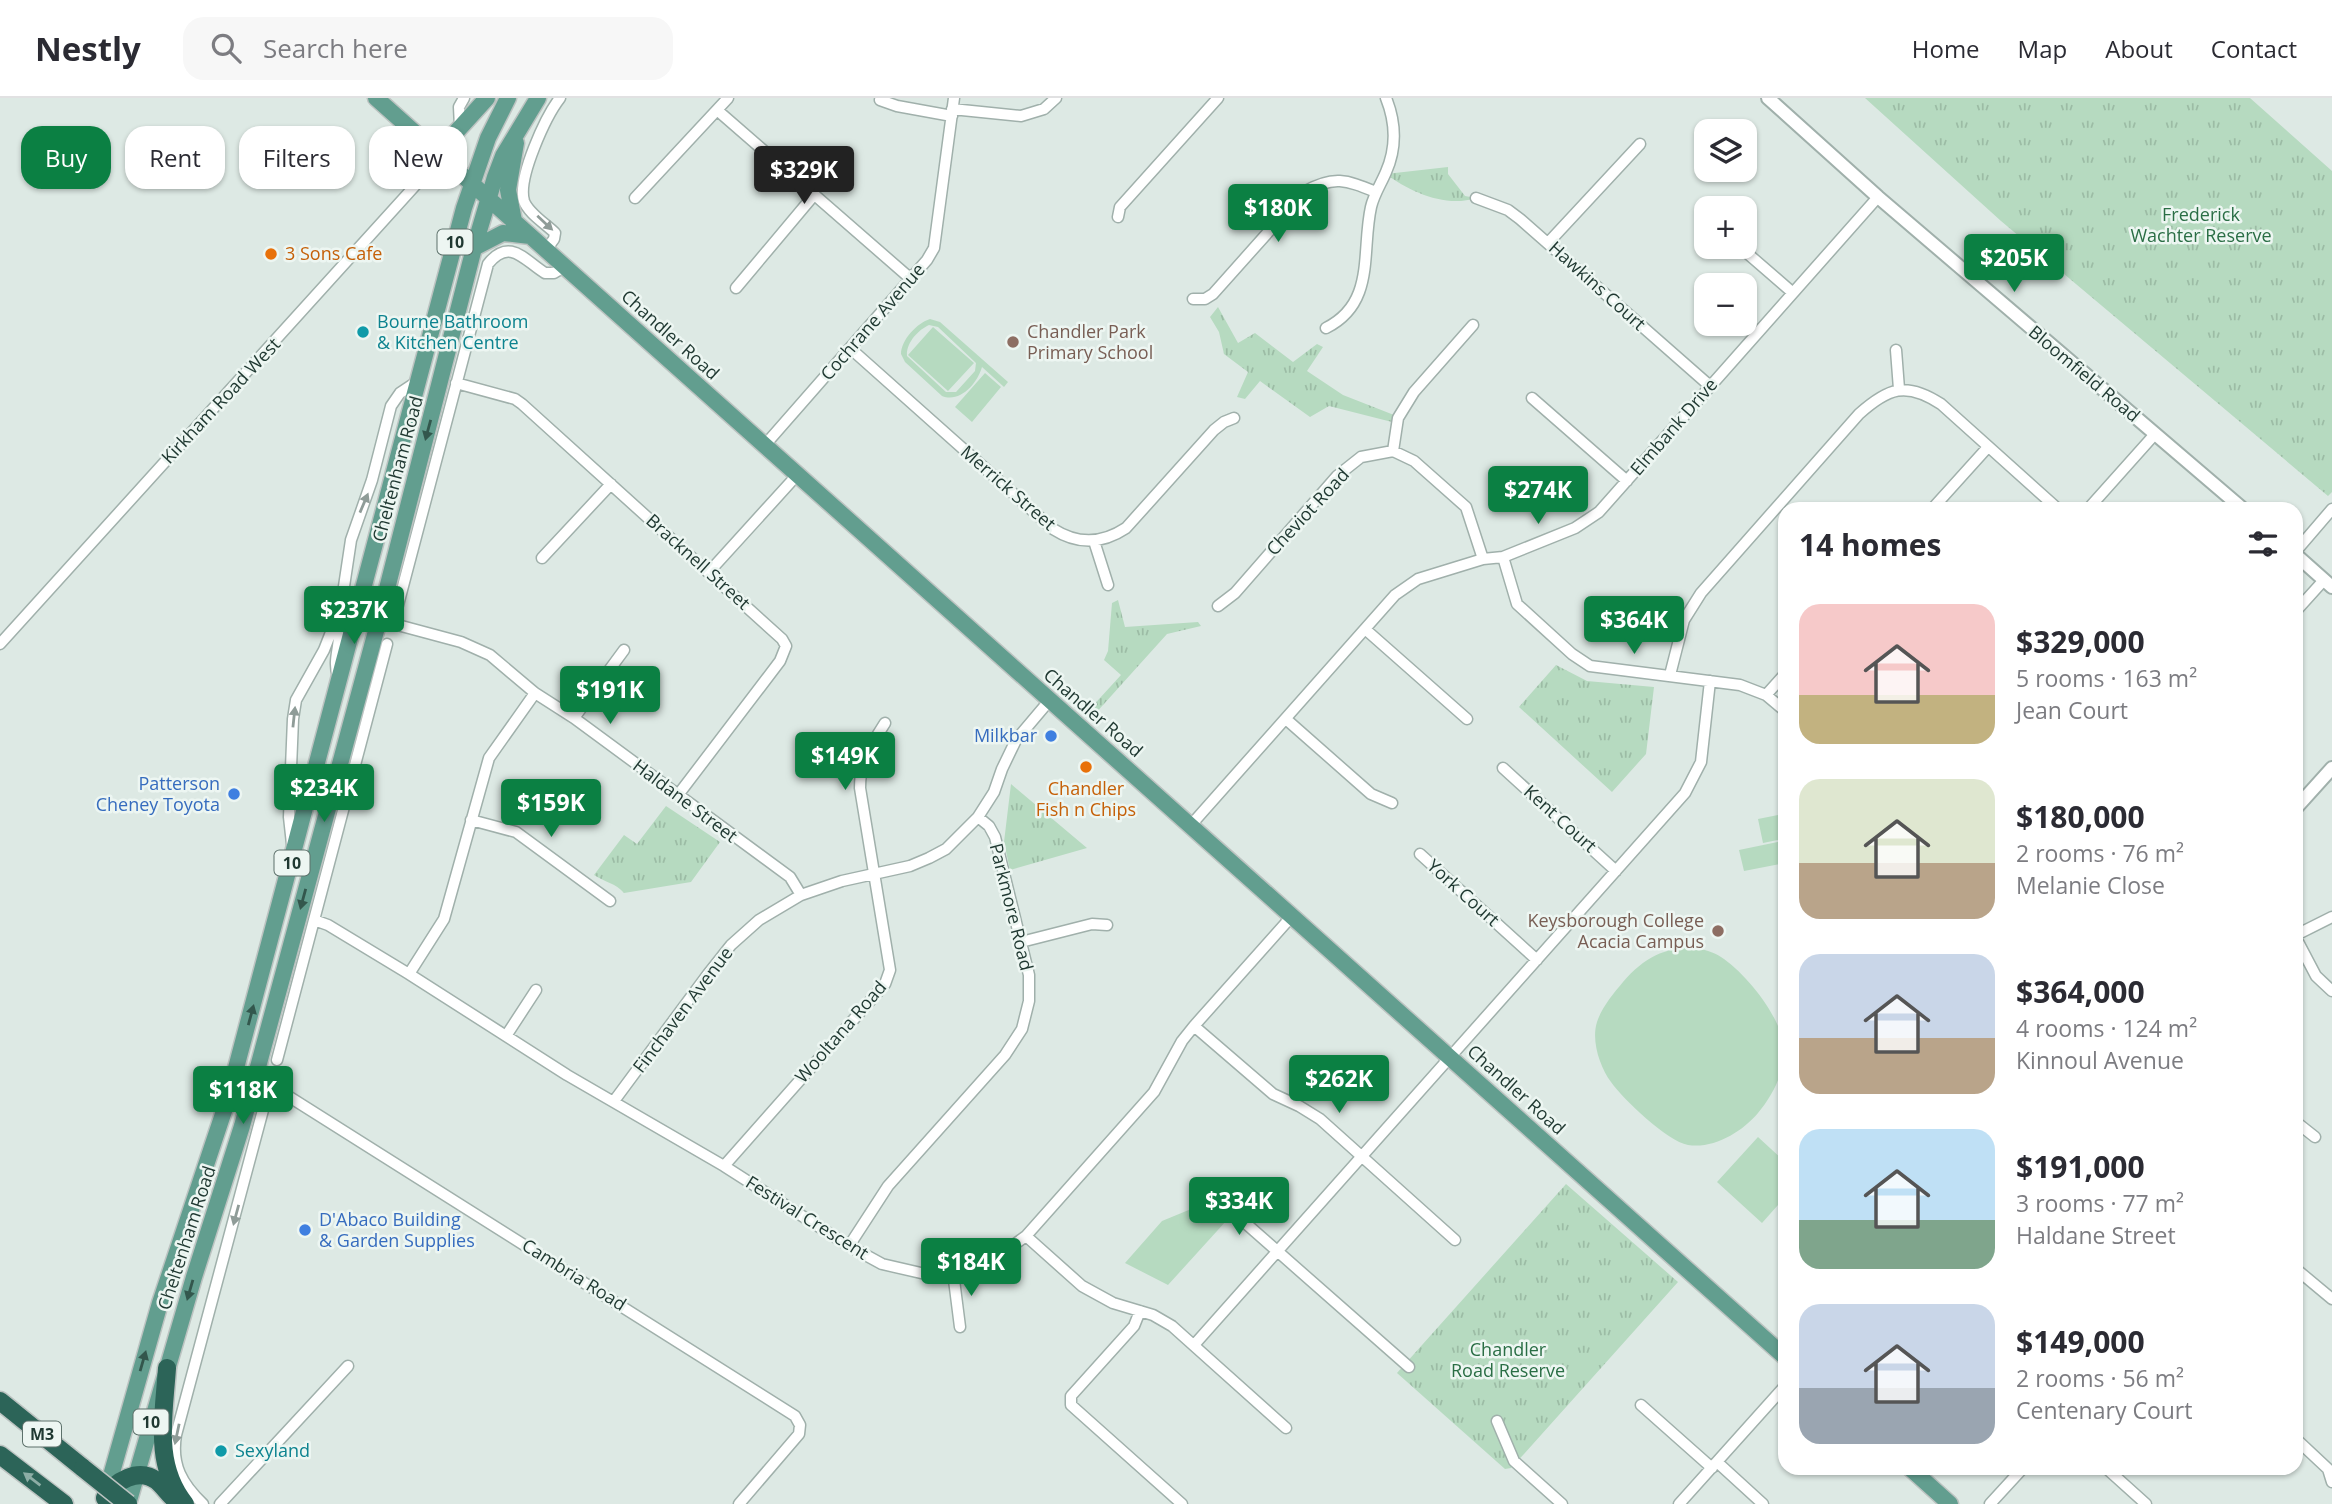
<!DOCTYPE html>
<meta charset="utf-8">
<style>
:root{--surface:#fff;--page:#f7f7f7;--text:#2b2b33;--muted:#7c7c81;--line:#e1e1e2;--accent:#0b8043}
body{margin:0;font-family:"Open Sans",sans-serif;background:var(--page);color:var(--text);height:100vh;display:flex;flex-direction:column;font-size:26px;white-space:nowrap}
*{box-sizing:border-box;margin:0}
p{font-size:23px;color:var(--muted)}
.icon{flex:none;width:38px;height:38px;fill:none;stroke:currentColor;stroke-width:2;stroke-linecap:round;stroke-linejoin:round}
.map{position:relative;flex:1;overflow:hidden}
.sheet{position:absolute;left:1778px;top:404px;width:525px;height:973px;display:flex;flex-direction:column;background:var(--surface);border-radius:21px;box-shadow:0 2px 5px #0004}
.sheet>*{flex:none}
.banner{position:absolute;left:21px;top:28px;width:665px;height:63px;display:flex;gap:14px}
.tools{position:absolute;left:1694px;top:21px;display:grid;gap:14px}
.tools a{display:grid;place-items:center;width:63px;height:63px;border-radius:14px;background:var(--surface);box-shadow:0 2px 5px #0004;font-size:35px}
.price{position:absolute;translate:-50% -60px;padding:0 16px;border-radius:7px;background:var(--accent);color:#fff;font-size:23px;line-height:46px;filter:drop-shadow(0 2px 4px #0008)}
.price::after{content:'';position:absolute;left:50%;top:42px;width:21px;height:16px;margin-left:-10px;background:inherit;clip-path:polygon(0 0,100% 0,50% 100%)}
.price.active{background:#222;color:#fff}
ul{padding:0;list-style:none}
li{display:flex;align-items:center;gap:21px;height:175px;padding:0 21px}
li span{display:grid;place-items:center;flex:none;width:196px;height:140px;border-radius:21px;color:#555}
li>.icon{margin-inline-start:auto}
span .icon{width:84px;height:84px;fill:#fffc;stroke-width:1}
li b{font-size:30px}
h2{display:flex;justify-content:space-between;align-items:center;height:84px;padding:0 21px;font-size:30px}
.chip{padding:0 24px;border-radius:21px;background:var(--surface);box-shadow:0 2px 5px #0004;font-size:24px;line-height:63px}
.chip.active{background:var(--accent);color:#fff}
header{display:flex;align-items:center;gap:42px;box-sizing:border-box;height:98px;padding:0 35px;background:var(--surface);border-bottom:2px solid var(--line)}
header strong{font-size:33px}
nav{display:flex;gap:38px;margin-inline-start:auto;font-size:24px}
.search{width:490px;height:63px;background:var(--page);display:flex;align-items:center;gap:18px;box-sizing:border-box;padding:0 24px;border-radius:21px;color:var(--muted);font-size:26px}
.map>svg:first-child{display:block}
.green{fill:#b6dac0;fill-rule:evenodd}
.park{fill:url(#park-tufts)}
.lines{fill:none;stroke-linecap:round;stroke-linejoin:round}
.minor-casing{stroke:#a0b0ab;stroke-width:13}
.tertiary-casing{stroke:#a0b0ab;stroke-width:16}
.primary-casing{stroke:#bcc3c1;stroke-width:19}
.motorway-casing{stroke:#bcc3c1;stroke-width:21}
.minor{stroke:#fff;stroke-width:10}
.tertiary{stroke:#fff;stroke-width:12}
.primary{stroke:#629e8f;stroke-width:16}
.motorway{stroke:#2c6458;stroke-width:18}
.motorway-bridge-casing{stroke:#bcc3c1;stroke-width:21;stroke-linecap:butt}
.motorway-bridge{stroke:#2c6458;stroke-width:18}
.oneway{fill:#8f9c98}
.oneway2{fill:#33574d}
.oneway3{fill:#8cada5}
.food-dot{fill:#e8710a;stroke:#edf6f2;stroke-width:2.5}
.culture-dot{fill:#0f9aa8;stroke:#edf6f2;stroke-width:2.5}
.education-dot{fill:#8d6e63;stroke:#edf6f2;stroke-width:2.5}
.shop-dot{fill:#3f7fe0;stroke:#edf6f2;stroke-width:2.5}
.labels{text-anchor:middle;stroke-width:5;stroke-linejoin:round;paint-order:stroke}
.shield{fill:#edf6f2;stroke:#5d716b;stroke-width:2}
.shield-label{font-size:16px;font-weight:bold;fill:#1f3831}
.park-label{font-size:18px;fill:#2a6e45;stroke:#edf6f2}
.food-label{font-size:18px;fill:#c56008;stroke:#edf6f2;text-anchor:start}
.street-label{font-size:18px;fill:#1f3831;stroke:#edf6f2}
.culture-label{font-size:18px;fill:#0d838f;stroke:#edf6f2;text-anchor:start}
.education-label{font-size:18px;fill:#785e54;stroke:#edf6f2;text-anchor:start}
.shop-label{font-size:18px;fill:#366cbe;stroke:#edf6f2;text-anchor:end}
</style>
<header>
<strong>Nestly</strong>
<div class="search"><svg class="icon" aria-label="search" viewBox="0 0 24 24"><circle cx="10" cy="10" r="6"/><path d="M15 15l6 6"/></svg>Search here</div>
<nav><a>Home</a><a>Map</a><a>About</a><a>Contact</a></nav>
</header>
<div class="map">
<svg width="2332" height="1406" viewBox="0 0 2332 1406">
<defs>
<pattern id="park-tufts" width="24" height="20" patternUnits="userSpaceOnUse" patternTransform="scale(1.75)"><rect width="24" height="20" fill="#b6dac0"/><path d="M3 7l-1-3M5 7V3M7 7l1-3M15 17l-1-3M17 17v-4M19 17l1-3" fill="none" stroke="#9cbca5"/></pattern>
</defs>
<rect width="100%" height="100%" fill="#dde9e4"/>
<path class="green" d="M930,221l10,3 68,60 -4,5 -22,-20c-5,17 -22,36 -40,29l-37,-34 -4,-8c0,-14 16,-31 29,-35zM929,227l9,2 38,36 -1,8 -19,21h-10l-39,-36c-1,-13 11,-26 22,-31z
M933,229l41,36 -26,28 -40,-36z
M985,275l16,14 -29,35 -17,-15z
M1778,717l5,24 -20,4 -5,-24z
M1783,743l2,22 -41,8 -5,-21z
M1696,849c8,3 18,5 25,10 26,17 63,63 63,94 0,23 -12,45 -26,62 -16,19 -44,36 -70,32 -21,-4 -64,-45 -77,-63 -11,-15 -20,-41 -14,-60 5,-15 16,-28 26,-40 22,-25 40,-34 73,-35z
M1758,1039l27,25v35l-23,26 -45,-41z
M1196,1109l1,6c8,6 15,9 24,3l6,4 -59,65 -43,-22 37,-42z"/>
<path class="park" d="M1865,0h385l82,73v321l-4,4 -327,-275z
M1448,69v7l17,22 11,2c-30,10 -66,-6 -90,-24z
M1218,209l20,36 17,-10 38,29 24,-18 6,3 -16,24 36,24 51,20 -2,7 -63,-16 -19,11 -50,-36 -15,18 -8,-2 11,-25 -24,-18 -5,-22 -9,-15z
M1118,502l7,27 73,-5 3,4 -34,8 -73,81 -5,-5 32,-35 -17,-15 4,-9 4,-48z
M1556,567l31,16 67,6 -8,67 -34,38 -93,-85z
M1011,686l76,64 -77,22 -6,-28z
M666,708l54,36 -29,40 -67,11c-8,-10 -20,-11 -30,-18l30,-40 13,9z
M1566,1086l112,98 -154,172 -13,14 -6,1 -108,-96z"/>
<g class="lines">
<defs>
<path id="minor" d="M880,2l17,6 55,10
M952,11l69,7 23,-7 12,-11
M717,12l194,169
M460,29l-1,-20 5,-9
M635,100l93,-100
M1476,100l32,12 12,9 190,167
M1703,116l3,3
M1118,119l2,-10 98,-109
M1548,145l92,-99
M1740,149l53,46
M546,152l8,-11 1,-6c-9,-9 -27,-20 -31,-32 -7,-23 22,-85 36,-103
M736,190l78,-93
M1193,201h12l8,-5 91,-102c30,-17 42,-12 72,0
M1326,230c50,-25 35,-76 45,-121 3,-13 10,-23 15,-35 11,-25 10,-49 0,-74
M851,251l202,180c25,16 49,15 73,-1l88,-98 10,-8 10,-4
M1896,252l3,39
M456,285l59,16 7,5 260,235 4,7 -6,15 -102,134
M1532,300l95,83
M765,347l162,-185 7,-12 20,-150
M1393,353l5,-33 16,-26 59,-67
M1932,411l56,-62
M2088,411l67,-75
M1094,443l14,44
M2296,453l36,-42
M1503,459l14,47 55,50 18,12 150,19 26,10 19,16
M542,460l69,-74
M709,474l89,-98
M1218,508l17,-13 102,-117 24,-19 32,-6 21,10 52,46 17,52
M2296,513l28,-31
M379,522l82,22 29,13 45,38 39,25 216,159 11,18
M335,524c10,20 -4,33 3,55
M393,526l95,-360c22,-28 38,-2 57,9h9l10,-6
M1365,531l102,90
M0,546l441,-487
M1670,577l14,-55 17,-27 158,-179c29,-26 47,-33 82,-10l117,105
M1766,597l19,-21
M574,620l50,-68
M1287,622l84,74 21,9
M1503,670l113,103
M471,722l45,12 94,69
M1191,727l204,-230 23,-16 65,-20 20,-2 72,-29 24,-16 279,-315
M292,746l-3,-27 4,-98 3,-19 28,-50 11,-28 8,-29 8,-53 21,-60 19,-74 9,-13 18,-12
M1420,756l117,106
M314,822l14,5 81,49 158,101 157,91 125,80 33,18 39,9 32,-1 47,-17 26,-19 128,-144 28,-51 12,-15 98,-110
M2296,837l36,-18
M2296,840l20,38 16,15
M1021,844l71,-18 15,1
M409,876l35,-55 45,-161 46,-65
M1194,928l79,68 26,12 21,13 135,121
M506,938l30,-46
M277,962l110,-416
M253,985l35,13 507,320 5,9 -1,9 -60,70
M614,1003l94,-127 23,-29 28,-25 42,-25 41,-14 68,-15 19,-8 17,-9 32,-32
M2296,1024l19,15
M724,1068l161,-182 5,-14 -30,-182c0,-29 10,-41 25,-65
M1212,1103l14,5 183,161
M1026,1138l56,50 31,17 40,12 19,11 114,102
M849,1148l39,-60 117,-131 17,-26 7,-28v-26l-34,-138 -6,-11 -11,-9 16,-25 8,-23 14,-29 33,-39
M2296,1171l36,30
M953,1174l7,55
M1140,1213l-6,15 -63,70v9l111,99
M1194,1247l491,-552 16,-31 9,-81
M1641,1307l71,63
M1497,1323l17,40 48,43
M2296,1341l32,30 4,13
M1717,1364l46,42
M2106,1370l40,36
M203,1406c-21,-20 -32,-39 -27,-69l87,-325
M220,1406l128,-138
M1679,1406l106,-118
M1990,1406l33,-36"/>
<path id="tertiary" d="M1768,0l110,99 365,312
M2296,457l36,32
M2296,710l36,-40"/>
<path id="primary" d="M376,0l1409,1259
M437,55l50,-55
M514,123l-6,-31 8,-47
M474,150l29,-15 27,3
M1910,1370l40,36
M105,1399l55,-194 67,-201 237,-894 24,-70 20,-40
M128,1406l66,-227 48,-151 137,-506 95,-372 21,-71 8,-21 35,-58"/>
<path id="motorway" d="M167,1270c-3,47 -14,96 18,136
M0,1303l83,67
M0,1357l64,49
M105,1400c9,-17 34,-31 52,-17 5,4 10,11 15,16"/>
</defs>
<use href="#minor" class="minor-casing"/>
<use href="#tertiary" class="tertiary-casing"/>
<use href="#primary" class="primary-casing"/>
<use href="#motorway" class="motorway-casing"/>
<use href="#minor" class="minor"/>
<use href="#tertiary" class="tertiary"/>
<use href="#primary" class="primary"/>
<use href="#motorway" class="motorway"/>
<defs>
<path id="motorway-bridge" d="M83,1370l45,36"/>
</defs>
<use href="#motorway-bridge" class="motorway-bridge-casing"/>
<use href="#motorway-bridge" class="motorway-bridge"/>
</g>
<defs><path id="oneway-solid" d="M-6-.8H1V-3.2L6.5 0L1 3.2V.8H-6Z" transform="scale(1.75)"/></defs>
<g class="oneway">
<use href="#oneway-solid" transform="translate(545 125) rotate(43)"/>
<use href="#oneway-solid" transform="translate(364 405) rotate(-67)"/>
<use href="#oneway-solid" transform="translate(294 619) rotate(-84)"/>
<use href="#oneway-solid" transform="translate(236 1117) rotate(105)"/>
<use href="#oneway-solid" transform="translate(177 1336) rotate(102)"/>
</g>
<g class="oneway2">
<use href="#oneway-solid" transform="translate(428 332) rotate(105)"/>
<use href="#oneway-solid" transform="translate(303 801) rotate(105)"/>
<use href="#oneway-solid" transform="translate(251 917) rotate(-75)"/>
<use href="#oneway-solid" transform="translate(190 1192) rotate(106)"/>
<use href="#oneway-solid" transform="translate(143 1263) rotate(-74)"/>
</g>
<use class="oneway3" href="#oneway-solid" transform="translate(32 1381) rotate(-143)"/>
<g class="food-dot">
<circle cx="271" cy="156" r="7"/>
<circle cx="1086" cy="669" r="7"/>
</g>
<g class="culture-dot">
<circle cx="363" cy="234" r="7"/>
<circle cx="221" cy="1353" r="7"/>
</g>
<g class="education-dot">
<circle cx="1013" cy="244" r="7"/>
<circle cx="1718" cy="833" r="7"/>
</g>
<g class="shop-dot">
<circle cx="1051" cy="638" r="7"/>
<circle cx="234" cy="696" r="7"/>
<circle cx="305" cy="1132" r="7"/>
</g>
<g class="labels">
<g class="shield">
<rect x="437.5" y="131.5" width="35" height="25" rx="5"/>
<rect x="274.5" y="752.5" width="35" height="25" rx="5"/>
<rect x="133.5" y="1311.5" width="35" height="25" rx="5"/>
<rect x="23" y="1323.5" width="38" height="25" rx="5"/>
</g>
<g class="shield-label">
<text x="455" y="150">10</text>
<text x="292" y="771">10</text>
<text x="151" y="1330">10</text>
<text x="42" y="1342">M3</text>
</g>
<g class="park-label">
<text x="2201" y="123">Frederick<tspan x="2201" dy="21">Wachter Reserve</tspan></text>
<text x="1508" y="1258">Chandler<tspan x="1508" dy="21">Road Reserve</tspan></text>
</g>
<g class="food-label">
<text x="285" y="162">3 Sons Cafe</text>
<text x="1086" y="697" text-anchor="middle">Chandler<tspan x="1086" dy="21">Fish n Chips</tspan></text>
</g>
<g class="street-label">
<text transform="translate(1597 188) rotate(42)" y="6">Hawkins Court</text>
<text transform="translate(873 224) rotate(-49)" y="6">Cochrane Avenue</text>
<text transform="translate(670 237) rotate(42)" y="6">Chandler Road</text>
<text transform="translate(2084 276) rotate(40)" y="6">Bloomfield Road</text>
<text transform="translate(221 303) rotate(-47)" y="6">Kirkham Road West</text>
<text transform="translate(1674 329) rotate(-49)" y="6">Elmbank Drive</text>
<text transform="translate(398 371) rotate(-75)" y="6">Cheltenham Road</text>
<text transform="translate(1008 390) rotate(41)" y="6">Merrick Street</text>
<text transform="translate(1308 414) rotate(-47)" y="6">Cheviot Road</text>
<text transform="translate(698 464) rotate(42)" y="6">Bracknell Street</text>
<text transform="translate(1093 615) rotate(41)" y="6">Chandler Road</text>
<text transform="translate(685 703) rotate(37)" y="6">Haldane Street</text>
<text transform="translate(1560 721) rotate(42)" y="6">Kent Court</text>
<text transform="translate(1463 795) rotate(42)" y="6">York Court</text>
<text transform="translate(1011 809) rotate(76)" y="6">Parkmore Road</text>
<text transform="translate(683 912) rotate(-53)" y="6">Finchaven Avenue</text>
<text transform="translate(841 934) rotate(-49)" y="6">Wooltana Road</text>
<text transform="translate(1516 992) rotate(42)" y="6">Chandler Road</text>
<text transform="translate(807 1120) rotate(32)" y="6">Festival Crescent</text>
<text transform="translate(187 1140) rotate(-72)" y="6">Cheltenham Road</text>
<text transform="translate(574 1177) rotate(32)" y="6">Cambria Road</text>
</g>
<g class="culture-label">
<text x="377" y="230">Bourne Bathroom<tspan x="377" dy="21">&amp; Kitchen Centre</tspan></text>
<text x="235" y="1359">Sexyland</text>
</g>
<g class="education-label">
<text x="1027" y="240">Chandler Park<tspan x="1027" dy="21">Primary School</tspan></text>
<text x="1704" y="829" text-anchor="end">Keysborough College<tspan x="1704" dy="21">Acacia Campus</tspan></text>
</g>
<g class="shop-label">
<text x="1037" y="644">Milkbar</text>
<text x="220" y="692">Patterson<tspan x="220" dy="21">Cheney Toyota</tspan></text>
<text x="319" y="1128" text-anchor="start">D'Abaco Building<tspan x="319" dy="21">&amp; Garden Supplies</tspan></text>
</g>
</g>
</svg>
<div class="tools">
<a><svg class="icon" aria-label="layers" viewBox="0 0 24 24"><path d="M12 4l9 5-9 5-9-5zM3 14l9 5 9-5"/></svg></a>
<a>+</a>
<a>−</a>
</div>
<b class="price active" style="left:804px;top:108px">$329K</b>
<b class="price" style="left:1278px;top:146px">$180K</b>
<b class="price" style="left:2014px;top:196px">$205K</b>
<b class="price" style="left:1538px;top:428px">$274K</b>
<b class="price" style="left:354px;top:548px">$237K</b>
<b class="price" style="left:1634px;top:558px">$364K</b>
<b class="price" style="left:610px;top:628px">$191K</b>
<b class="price" style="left:845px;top:694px">$149K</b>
<b class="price" style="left:324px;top:726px">$234K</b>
<b class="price" style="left:551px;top:741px">$159K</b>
<b class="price" style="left:1339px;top:1017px">$262K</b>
<b class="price" style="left:243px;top:1028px">$118K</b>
<b class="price" style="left:1239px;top:1139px">$334K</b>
<b class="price" style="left:971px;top:1200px">$184K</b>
<div class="banner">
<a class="chip active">Buy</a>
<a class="chip">Rent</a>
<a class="chip">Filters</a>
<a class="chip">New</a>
</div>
<section class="sheet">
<h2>14 homes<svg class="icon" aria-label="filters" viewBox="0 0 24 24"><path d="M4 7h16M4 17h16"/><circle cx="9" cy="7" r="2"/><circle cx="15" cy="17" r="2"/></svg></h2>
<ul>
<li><span style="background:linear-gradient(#f6c9c9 65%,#c2b280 0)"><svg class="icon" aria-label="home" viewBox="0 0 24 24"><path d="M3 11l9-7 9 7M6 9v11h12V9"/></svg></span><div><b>$329,000</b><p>5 rooms · 163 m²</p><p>Jean Court</p></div></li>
<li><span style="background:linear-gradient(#dfe7d0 60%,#b9a48a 0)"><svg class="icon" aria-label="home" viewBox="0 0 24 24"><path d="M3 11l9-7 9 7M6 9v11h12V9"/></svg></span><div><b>$180,000</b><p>2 rooms · 76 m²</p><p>Melanie Close</p></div></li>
<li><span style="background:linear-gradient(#c9d6e8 60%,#b9a48a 0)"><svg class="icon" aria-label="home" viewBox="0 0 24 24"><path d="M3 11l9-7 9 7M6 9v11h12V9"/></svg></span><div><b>$364,000</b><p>4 rooms · 124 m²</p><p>Kinnoul Avenue</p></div></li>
<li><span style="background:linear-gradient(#bfe0f5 65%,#7fa58c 0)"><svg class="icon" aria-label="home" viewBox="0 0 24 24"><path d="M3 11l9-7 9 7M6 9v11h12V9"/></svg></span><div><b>$191,000</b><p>3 rooms · 77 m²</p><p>Haldane Street</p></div></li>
<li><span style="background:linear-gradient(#c9d6e8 60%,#9aa5b1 0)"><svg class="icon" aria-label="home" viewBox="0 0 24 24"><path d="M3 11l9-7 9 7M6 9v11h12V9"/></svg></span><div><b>$149,000</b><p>2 rooms · 56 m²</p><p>Centenary Court</p></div></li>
</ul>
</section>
</div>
